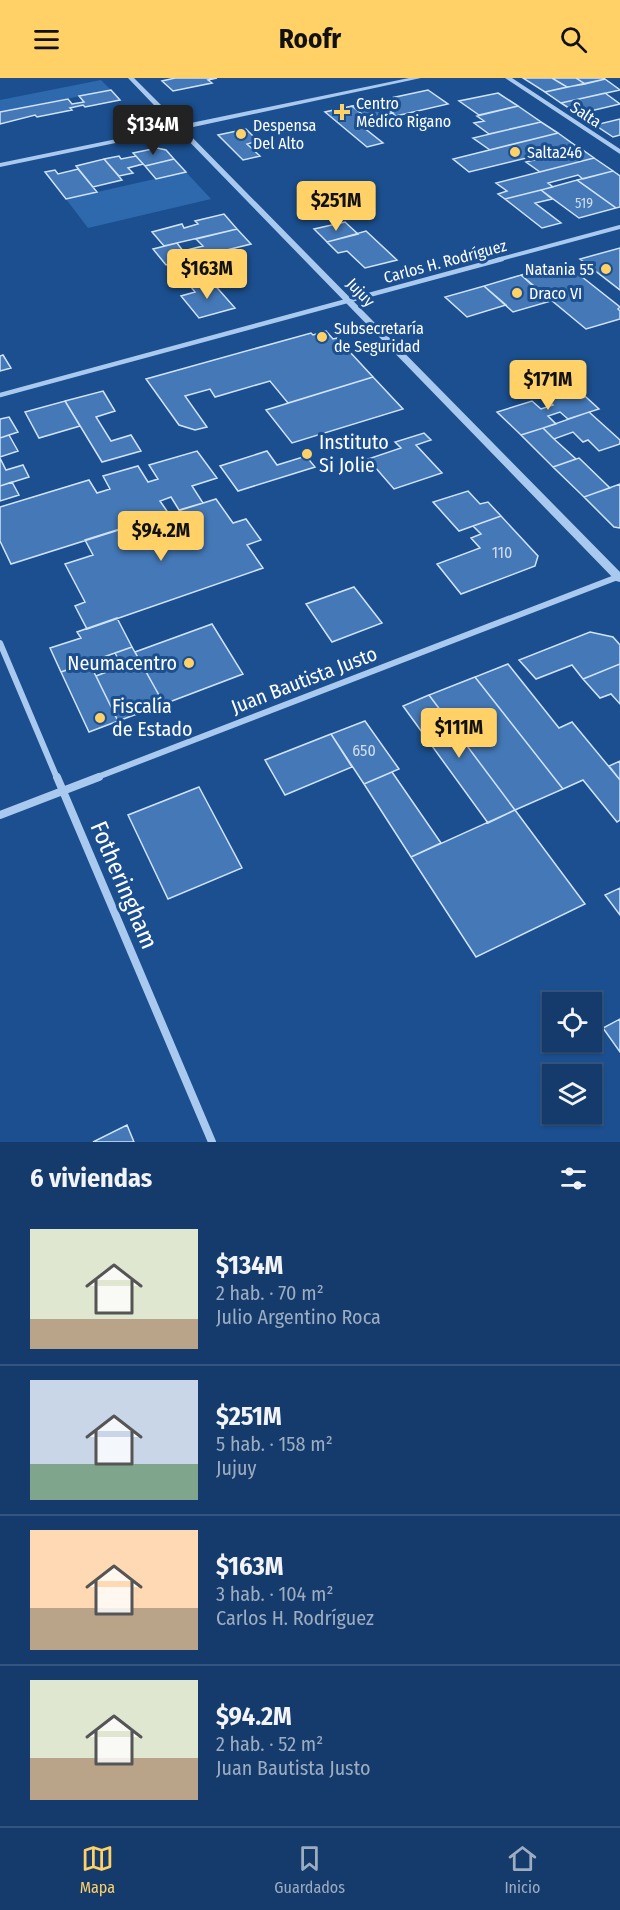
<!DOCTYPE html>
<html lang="es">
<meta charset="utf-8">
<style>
:root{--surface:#143b6b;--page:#214673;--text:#f1f3f6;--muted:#9dadc1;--line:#33557e;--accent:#ffd166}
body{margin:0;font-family:"Fira Sans Condensed",sans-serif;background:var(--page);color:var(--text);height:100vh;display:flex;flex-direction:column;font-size:22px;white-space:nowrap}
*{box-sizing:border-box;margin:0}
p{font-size:20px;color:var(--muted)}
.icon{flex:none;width:33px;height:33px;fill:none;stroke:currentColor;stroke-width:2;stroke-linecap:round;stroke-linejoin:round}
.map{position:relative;height:1064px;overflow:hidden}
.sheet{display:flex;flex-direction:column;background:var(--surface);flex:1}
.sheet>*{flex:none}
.controls{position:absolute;left:542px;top:914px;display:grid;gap:12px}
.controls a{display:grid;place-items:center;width:60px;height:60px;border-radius:0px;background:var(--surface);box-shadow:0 2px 4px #0004,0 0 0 2px var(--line);font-size:30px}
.price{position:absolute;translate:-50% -51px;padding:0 14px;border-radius:6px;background:var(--accent);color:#111;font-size:20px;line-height:39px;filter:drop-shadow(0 2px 3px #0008)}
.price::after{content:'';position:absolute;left:50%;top:36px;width:18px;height:14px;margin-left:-9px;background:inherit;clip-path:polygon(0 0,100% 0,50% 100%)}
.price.active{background:#222;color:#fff}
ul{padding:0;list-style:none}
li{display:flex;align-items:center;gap:18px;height:150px;padding:0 30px}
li+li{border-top:2px solid var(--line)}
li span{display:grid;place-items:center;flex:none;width:168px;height:120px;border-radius:0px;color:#555}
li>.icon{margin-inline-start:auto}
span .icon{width:72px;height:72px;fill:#fffc;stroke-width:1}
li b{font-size:26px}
h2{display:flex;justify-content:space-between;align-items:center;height:72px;padding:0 30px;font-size:26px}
header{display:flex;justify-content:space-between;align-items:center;height:78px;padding:0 30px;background:var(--accent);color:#111;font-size:27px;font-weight:700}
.tabs{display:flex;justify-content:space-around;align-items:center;height:84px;border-top:2px solid var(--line);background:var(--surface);font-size:16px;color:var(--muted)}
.tabs a{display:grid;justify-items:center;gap:3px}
.tabs .active{color:var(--accent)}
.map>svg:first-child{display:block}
.green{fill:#2e69ad}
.building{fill:#4478b7;stroke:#cfe3fa;stroke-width:1.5}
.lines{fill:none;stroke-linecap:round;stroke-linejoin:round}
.minor-far3{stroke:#a9c9ee;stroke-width:4}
.minor-far2{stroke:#a9c9ee;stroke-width:4.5}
.minor-far1{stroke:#a9c9ee;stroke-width:6}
.minor{stroke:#a9c9ee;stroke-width:8}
.tertiary{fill:#a9c9ee;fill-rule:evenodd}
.poi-dot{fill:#ffd166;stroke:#1b4f8f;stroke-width:2}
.labels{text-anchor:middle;stroke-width:6;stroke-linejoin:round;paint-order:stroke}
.far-number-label{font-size:14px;fill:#d0dded}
.far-poi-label{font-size:16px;fill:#fff;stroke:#1b4f8f;text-anchor:start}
.far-street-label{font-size:16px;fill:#fff;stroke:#1b4f8f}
.number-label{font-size:16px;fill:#d0dded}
.poi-label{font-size:20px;fill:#fff;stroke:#1b4f8f;text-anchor:start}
.street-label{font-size:20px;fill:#fff;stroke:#1b4f8f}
.near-street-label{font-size:24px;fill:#fff;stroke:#1b4f8f}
</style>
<header><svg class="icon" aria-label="menu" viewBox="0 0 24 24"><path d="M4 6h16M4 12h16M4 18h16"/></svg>Roofr<svg class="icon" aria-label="search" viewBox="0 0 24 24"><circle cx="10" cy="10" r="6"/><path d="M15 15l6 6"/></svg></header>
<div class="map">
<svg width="620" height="1064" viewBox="0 0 620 1064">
<rect width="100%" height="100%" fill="#1b4f8f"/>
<path class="green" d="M101,2l10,10 -111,22v-12z
M186,94l25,27 -123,29 -22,-29z"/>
<path class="building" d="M175,0h42l-9,2 4,3 -39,8 -11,-10z
M523,0h29l15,9 -22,5z
M552,0h24l9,6 -18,3z
M576,0h28l1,1 -20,5z
M605,1l15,11 -59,13 -16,-11z
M111,12l9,10 -35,7 -2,-2 -13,3 2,2 -35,7 -2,-2 -35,9v-12l68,-13 4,5 12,-2 -5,-6z
M428,12l20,14 -52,12 -19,-15z
M498,15l20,13 -39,9 -20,-14z
M605,15l15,11 -42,10 -17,-11z
M379,25l14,10 -25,6 -16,-13z
M352,28l23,19 -12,2 20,16 -16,4 -42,-35z
M518,28l23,16 -52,12 -15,-11 10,-2 -7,-5z
M620,41v16l-7,2 -18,-12z
M541,44l17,11 -68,17 -17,-12z
M246,51l12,12 -11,3 13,12 -17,4 -25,-25z
M558,55l18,13 -107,26 -16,-13z
M157,70l9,2 8,9 -29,7 -12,-13z
M580,70l14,10 -54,14 -14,-10z
M119,78l2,3 15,-3 7,8 -15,4 5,5 -14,3 -15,-17z
M594,80l19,13 -30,8 -5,-4 -30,8 5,4 -48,12 -7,-5 9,-3 -11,-8z
M104,81l18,21 -29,7 -17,-21z
M174,81l12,13 -30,7 -11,-13z
M78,91l19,23 -31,7 -21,-27 10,-2 3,4z
M613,93l7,5v31l-4,1 -39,-28z
M577,102l10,7 29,21 -37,10 -38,-28z
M541,112l11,9 -17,4 26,20 -19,5 -37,-29z
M224,136l13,15 -73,17 -12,-14 30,-8 2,4 14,-4 -3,-3z
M345,144l13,12 -31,8 -13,-13z
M237,151l14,15 -85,21 -13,-16 24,-6 6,8 20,-5 -7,-7z
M366,153l31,29 -32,8 -18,-17 -9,2 -11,-11z
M620,170v42l-40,-31z
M561,186l7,6 4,-1 48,38 -2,2 2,2v8l-34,10 -65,-54z
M521,197l12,11 18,15 -38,11 -29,-26z
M212,204l23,26 -36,10 -18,-22 14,-4 -4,-5z
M484,208l22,19 -39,12 -22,-20z
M326,253l7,8 4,-1 36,39 -85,26 -18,-22 -55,16 -5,-8 -25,7 22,31 -12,3 -16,-5 -33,-46 165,-46 2,2z
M3,277l8,13 -11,3v-15z
M373,299l30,32 -111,34 -26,-33z
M575,309l24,22 -31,10 -8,-7 -12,4 8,8 -35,11 -24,-23 35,-11 9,8 12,-4 -9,-8z
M103,313l12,20 -19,6 15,24 20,-6 10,16 -39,11 -37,-61z
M65,323l15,25 -41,12 -14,-26z
M589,334l31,28v4l-21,7 -11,-11 -5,2 -10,-10 -19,7 -11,-11z
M9,339l9,15 -18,6v-19z
M543,350l11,11 22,20 -23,8 -32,-32z
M424,355l7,7 -15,5 26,28 -48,16 -26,-30 33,-11 -6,-6z
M9,357l9,16 -18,6v-19z
M197,373l20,27 -25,8 11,17 -24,7 -8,-13 -11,4 9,13 -158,50 -11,-23v-34l89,-27 8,13 13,-4 -7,-13 35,-10 10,16 10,-3 -9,-14z
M267,373l10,14 29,-9 9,11 -77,24 -18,-25z
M0,380l6,12 17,-5 6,12 -29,9z
M579,380l31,30 -26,9 -31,-30z
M12,404l7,13 -19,6v-15z
M620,406v44l-6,-1 -30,-30z
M468,413l12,13 8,-2 13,14 -42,15 -26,-29z
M216,421l17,24 13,-4 15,21 -14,5 16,23 -176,61 -12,-23 10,-4 -20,-38 28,-9 -8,-15z
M501,438l37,40 -3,10 -74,28 -24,-30 43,-16 -9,-10 10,-4 -8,-8z
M354,509l28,36 -50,19 -26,-38z
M117,540l15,29 -71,25 -11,-24 31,-10 -4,-6z
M212,546l31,50 -79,30 -29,-52z
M590,554l23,5 7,8v19l-37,15 -11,-14 -36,14 -17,-19z
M132,569l32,57 -46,17 -22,-45 26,-10 -7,-13z
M89,584l29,59 -29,11 -28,-60z
M508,586l51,64 13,-6 48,58v40l-3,2 -34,-42 -20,9 -88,-112z
M620,586v40l-9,-10 -11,4 -17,-19z
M475,599l88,112 -48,21 -86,-115z
M429,617l86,115 -27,13 -85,-117z
M365,643l34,48 -35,15 -33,-50z
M331,656l21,33 -67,28 -20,-35z
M620,683v19l-11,-14z
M392,694l49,71 -30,14 -47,-73z
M199,709l43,81 -74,31 -40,-84z
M515,732l70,94 -109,53 -65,-100z
M620,810v27l-15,-20z
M620,941v33l-17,-24z
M127,1047l7,17h-41z"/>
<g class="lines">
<path class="minor-far3" d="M497,182l123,-33"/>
<path class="minor-far2" d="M0,317l502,-136"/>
<path class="minor-far1" d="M0,565l57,135
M95,700l525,-202"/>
<path class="minor" d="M57,699l155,365
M0,737l99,-38"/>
<path class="tertiary" d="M128,0h6l47,47 228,-47h12l-237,51 436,443v10l-4,-1 -438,-451 -178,37v-4l175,-36z
M505,0h7l108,71v5z"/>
</g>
<g class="poi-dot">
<path d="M339 25h6v6h6v6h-6v6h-6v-6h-6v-6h6z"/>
<circle cx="241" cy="56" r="6"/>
<circle cx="515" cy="74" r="6"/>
<circle cx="606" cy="191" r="6"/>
<circle cx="517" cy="215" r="6"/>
<circle cx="322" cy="259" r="6"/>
<circle cx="307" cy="376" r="6"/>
<circle cx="189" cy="585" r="6"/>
<circle cx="100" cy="640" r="6"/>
</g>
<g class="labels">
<g class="far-number-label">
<text x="584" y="130">519</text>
</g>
<g class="far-poi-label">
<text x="356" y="31">Centro<tspan x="356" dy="18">Médico Rigano</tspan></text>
<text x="253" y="53">Despensa<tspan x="253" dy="18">Del Alto</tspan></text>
<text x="527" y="80">Salta246</text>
<text x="594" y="197" text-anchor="end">Natania 55</text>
<text x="529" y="221">Draco VI</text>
<text x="334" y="256">Subsecretaría<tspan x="334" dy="18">de Seguridad</tspan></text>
</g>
<g class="far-street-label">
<text transform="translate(586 36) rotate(33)" y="6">Salta</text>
<text transform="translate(445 183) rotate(-15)" y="6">Carlos H. Rodríguez</text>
<text transform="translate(361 214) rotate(46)" y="6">Jujuy</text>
</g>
<g class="number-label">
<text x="502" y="480">110</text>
<text x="364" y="678">650</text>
</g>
<g class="poi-label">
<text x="319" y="371">Instituto<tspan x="319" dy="23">Si Jolie</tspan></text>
<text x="177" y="592" text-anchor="end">Neumacentro</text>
<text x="112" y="635">Fiscalía<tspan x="112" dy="23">de Estado</tspan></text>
</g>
<g class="street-label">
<text transform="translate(304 602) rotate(-21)" y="7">Juan Bautista Justo</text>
</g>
<g class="near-street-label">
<text transform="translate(124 807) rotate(67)" y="8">Fotheringham</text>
</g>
</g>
</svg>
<div class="controls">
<a><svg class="icon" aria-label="locate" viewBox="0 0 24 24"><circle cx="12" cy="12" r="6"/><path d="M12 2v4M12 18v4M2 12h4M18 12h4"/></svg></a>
<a><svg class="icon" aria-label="layers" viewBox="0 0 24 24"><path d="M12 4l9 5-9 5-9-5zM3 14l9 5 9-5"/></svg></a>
</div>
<b class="price active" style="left:153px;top:78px">$134M</b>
<b class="price" style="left:336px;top:154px">$251M</b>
<b class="price" style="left:207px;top:222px">$163M</b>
<b class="price" style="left:548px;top:333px">$171M</b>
<b class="price" style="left:161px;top:484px">$94.2M</b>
<b class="price" style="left:459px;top:681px">$111M</b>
</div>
<section class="sheet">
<h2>6 viviendas<svg class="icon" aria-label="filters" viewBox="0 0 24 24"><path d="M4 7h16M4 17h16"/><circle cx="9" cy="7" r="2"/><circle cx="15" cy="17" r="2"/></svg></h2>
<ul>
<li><span style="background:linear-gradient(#dfe7d0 75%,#b9a48a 0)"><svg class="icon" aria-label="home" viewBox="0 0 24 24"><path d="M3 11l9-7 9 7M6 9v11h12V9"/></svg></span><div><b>$134M</b><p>2 hab. · 70 m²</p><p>Julio Argentino Roca</p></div></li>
<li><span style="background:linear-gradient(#c9d6e8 70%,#7fa58c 0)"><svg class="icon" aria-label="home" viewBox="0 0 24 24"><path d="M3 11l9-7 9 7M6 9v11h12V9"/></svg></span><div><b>$251M</b><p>5 hab. · 158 m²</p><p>Jujuy</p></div></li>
<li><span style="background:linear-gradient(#ffd9b3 65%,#b9a48a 0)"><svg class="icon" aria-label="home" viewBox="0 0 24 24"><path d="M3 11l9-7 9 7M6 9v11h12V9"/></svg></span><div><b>$163M</b><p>3 hab. · 104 m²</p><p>Carlos H. Rodríguez</p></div></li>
<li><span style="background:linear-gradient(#dfe7d0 65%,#b9a48a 0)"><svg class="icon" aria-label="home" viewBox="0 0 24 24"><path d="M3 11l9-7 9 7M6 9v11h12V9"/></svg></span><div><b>$94.2M</b><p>2 hab. · 52 m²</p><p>Juan Bautista Justo</p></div></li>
</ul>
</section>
<nav class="tabs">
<a class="active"><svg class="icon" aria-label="map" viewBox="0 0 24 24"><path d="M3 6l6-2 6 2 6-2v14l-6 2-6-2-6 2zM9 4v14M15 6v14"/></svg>Mapa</a>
<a><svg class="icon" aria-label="saved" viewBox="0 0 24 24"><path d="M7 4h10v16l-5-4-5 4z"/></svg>Guardados</a>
<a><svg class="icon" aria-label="home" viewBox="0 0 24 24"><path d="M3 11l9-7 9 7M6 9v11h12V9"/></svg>Inicio</a>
</nav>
